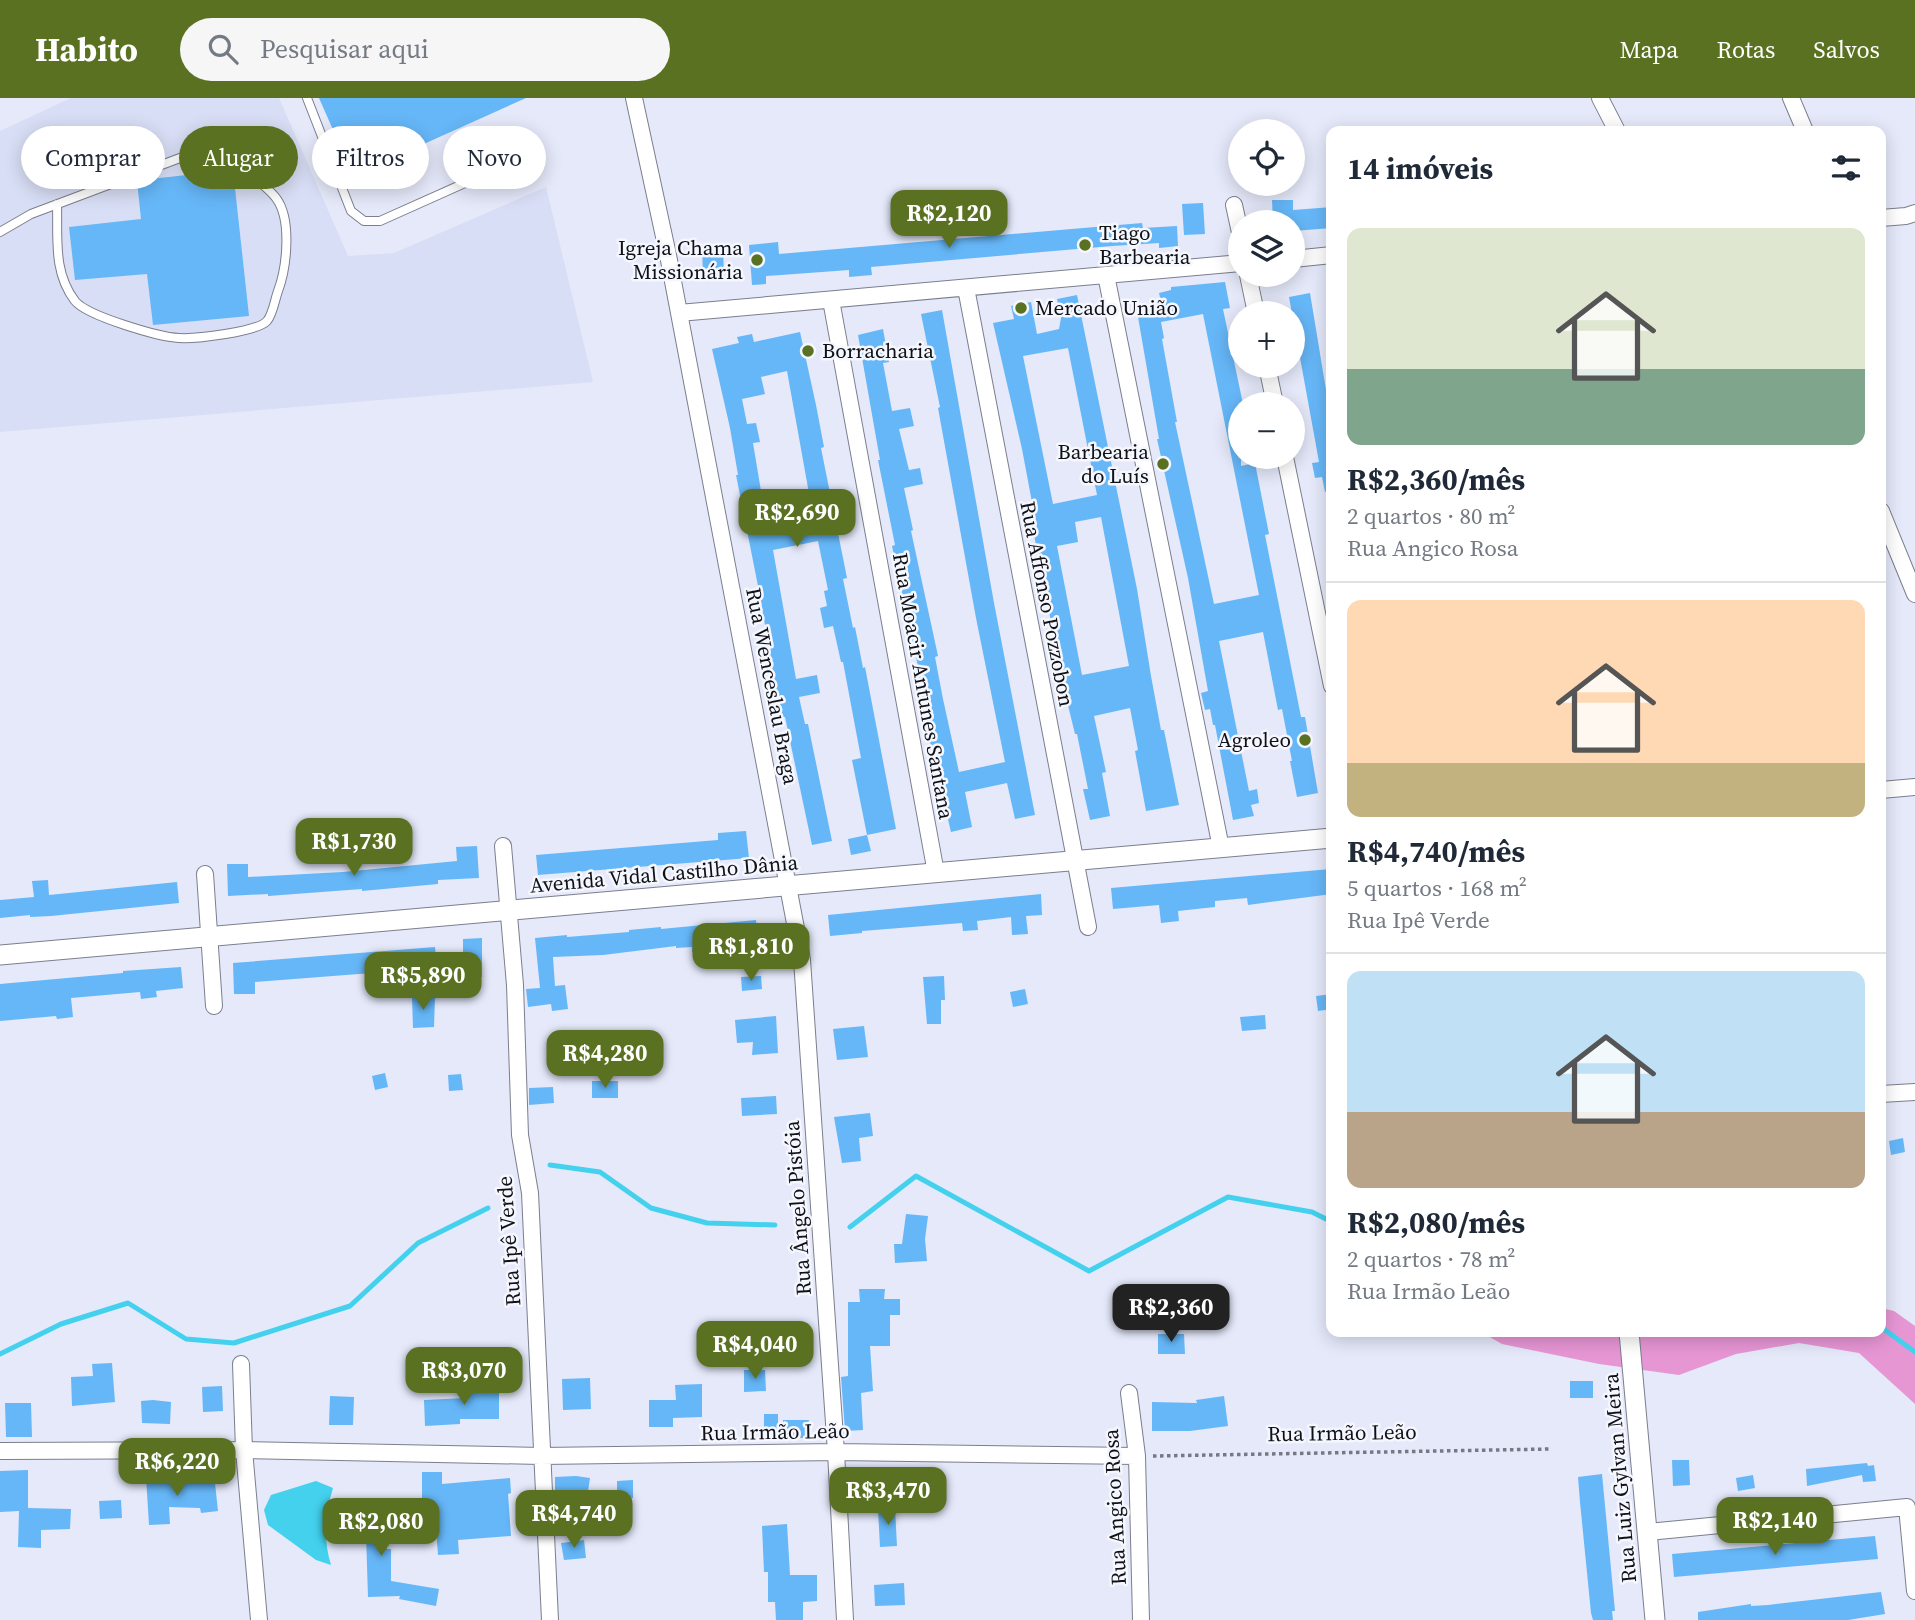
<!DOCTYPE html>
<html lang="pt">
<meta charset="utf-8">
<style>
:root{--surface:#fff;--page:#f6f6f7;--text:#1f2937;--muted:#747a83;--line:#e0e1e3;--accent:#5b7122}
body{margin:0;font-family:"Source Serif 4",serif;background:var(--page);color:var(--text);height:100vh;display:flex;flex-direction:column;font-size:26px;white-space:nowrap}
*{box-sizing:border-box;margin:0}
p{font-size:23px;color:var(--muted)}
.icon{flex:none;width:38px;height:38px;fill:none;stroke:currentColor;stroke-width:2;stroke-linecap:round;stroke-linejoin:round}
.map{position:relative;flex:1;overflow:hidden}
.details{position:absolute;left:1326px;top:28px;width:560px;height:1211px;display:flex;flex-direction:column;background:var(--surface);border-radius:14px;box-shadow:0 4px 18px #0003}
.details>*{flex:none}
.hud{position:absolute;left:21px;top:28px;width:665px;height:63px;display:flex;gap:14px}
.tools{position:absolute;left:1228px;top:21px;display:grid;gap:14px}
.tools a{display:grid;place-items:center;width:77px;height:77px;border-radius:50%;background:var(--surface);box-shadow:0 4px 18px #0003;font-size:35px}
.price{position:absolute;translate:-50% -60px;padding:0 16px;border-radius:14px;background:var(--accent);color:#fff;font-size:23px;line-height:46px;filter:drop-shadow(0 2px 4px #0008)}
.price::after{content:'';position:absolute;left:50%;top:42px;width:21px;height:16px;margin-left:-10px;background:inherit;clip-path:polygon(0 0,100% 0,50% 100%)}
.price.active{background:#222;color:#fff}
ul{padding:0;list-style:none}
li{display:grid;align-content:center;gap:14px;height:371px;padding:0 21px}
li+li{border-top:2px solid var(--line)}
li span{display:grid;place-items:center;height:217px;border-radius:14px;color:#555}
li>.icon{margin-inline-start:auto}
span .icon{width:126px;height:126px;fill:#fffc;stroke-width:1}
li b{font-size:30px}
h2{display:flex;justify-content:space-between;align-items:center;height:84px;padding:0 21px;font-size:30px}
.chip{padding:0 24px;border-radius:32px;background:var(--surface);box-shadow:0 4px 18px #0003;font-size:24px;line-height:63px}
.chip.active{background:var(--accent);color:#fff}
header{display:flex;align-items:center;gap:42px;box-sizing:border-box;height:98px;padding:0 35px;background:var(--accent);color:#fff}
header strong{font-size:33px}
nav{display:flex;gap:38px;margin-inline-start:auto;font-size:24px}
.search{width:490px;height:63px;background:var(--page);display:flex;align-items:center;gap:18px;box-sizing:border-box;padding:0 24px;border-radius:38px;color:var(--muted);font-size:26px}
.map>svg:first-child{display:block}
.built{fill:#d8def5}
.forest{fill:#e796d4}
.water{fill:#43d1ee}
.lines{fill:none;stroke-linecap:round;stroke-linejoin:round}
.stream{stroke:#43d1ee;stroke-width:5}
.building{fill:#66b7f8;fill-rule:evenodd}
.service-casing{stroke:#7b7e8d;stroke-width:10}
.minor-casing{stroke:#7b7e8d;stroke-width:18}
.tertiary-casing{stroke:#7b7e8d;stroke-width:21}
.path{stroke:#767984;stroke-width:3.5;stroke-dasharray:3.5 3.5;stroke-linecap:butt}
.service{stroke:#fff;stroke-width:8}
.minor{stroke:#fff;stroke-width:16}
.tertiary{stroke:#fff;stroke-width:19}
.poi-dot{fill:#5b7122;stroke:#f5f7fe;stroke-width:2.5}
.labels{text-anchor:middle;stroke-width:5;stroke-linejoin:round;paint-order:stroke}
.poi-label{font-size:21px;fill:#101117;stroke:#f5f7fe;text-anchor:start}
.street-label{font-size:21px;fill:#101117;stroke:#f5f7fe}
</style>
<header>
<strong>Habito</strong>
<div class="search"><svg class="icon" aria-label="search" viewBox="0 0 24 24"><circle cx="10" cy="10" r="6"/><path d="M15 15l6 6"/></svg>Pesquisar aqui</div>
<nav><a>Mapa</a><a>Rotas</a><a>Salvos</a></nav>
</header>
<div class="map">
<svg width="1915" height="1522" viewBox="0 0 1915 1522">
<rect width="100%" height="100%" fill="#e5e9fa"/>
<path class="built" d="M71,0h208l69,158 46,-3 152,-66 47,195 -593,50v-301z"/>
<path class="forest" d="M1881,1210l13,3 21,15v78l-56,-51 -60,-10 -63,11 -57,21 -80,-11 -97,-20 -21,-12h400z"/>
<path class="water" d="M316,1383l17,7c-8,26 -10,51 -2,77l-15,-5 -48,-35 -4,-15 7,-15z"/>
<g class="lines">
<path class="stream" d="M550,1067l50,7 51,36 56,15 68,2
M850,1129l66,-51 173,95 139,-74 84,15 20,10
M1881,1229l34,25
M0,1256l61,-30 67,-21 58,36 48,4 116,-37 68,-63 70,-35"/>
</g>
<path class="building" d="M319,0h207l-160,72 -4,-9 -13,5z
M233,72l16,146 -96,9 -6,-51 -72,6 -6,-53 72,-8 -4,-38 4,-1z
M1272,102h21v22h-20z
M1203,105l2,31 -21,1 -2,-31z
M1332,109v21l-39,3v-21z
M1142,125l1,5 34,-2 1,20 -19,2v-5l-47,3 -241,21 1,8 -23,2v-7l-68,5 -15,1v8l-14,1 -3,-40 29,-3 1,12z
M723,147l1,32 -21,1 -1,-32z
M1225,184l5,26 -7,1 20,95h-2v62l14,-3 14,71 -4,1 36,182h4l13,76 -21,4 -7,-36h2l-10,-52 -4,1 -15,-78 -44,9 30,150 8,-2 2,14 -8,2 3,11 -21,4 -18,-95h-2l-3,-16 -5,1 -4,-17 7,-2 -20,-113 -31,-139h2l-22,-128 25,-5 -3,-13 12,-3v-3zM1203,216l56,281 -45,9 -39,-182h2l-15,-83 2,-1 -3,-16z
M1310,195l17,103 5,-1v96l-7,1 -3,-15 -7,1 -3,-15 7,-1 -30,-165z
M1077,197l60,294 14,87 10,54h3l15,75 -33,6 -11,-60 3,-1 -8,-42 -36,8 12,56 -4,1 8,43 -20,4 -7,-31h5l-11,-55h-2l-10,-41 -31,-158 4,-1 -16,-85 -29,-126 21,-4 -3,-13 20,-4 6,32 22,-5 2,-11 -4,-19zM1068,250l29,147 -44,9 -30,-148zM1101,419l28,149 -47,9 -25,-129 21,-4 -3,-20z
M942,212l52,293 41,212 -20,4 -8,-36 -42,9 7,35 -21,5 -20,-85 -14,-75 2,-1 -27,-125 3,-1 -17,-85h2l-22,-125 25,-6 6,33 -6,1 9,48 18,-3 4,18 -15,3 10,41 11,-2 3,16 -19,4 9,42 -2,1 27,125 -3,1 8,42 16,73 46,-10 -29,-144 -38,-210 2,-1 -19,-93z
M800,234l16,73 8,42 -3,1 26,130 -4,1 10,49 2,-1 8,41 2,-1 31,162 -29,6 -15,-75 9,-2 -18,-96h-2l-8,-36 -9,2 -4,-20 7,-2 -3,-15 4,-1 -10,-49 -45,9 23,129 21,-4 3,18 -21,4 6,27h3l24,117 -20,4 -27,-128h-3l-7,-34 -15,-87 -24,-121h2l-8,-47 -18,-79 27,-6 -2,-6 15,-3 2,8zM787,273l23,128 -46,10 -11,-66 7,-1 -4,-19 -9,1 -5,-25 23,-5 -4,-17z
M746,733l3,27 -211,17 -2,-20 182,-15v-7z
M867,737l4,16 -20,4 -3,-16z
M477,748l2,32 -41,2v4l-76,7v-2l-94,7v-2l-40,2 -1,-32h21v13l95,-5 114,-11 -1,-14z
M1331,771l1,25 -84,11 -1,-7 -32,3v6l-37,4 1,10 -18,2 -2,-18 -46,4 -2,-21z
M48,782l1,15 128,-13 2,21 -128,13 -21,1v-2l-30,3v-18l34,-3 -2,-16z
M1041,796l1,21 -16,1 2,18 -16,1 -1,-18 -34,4 1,9 -15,1 -1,-8 -100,8v2l-32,3 -2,-21z
M756,822l2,21 -50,5 1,5 -17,1v-5l-16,1v-2l-73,9 -50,2 2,29 10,-1 3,24 -16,2 -1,-7 -23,3 -2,-18 14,-1 -5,-50 32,-3v2l62,-5v-2l32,-3v2z
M482,840v39h-19v-38z
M435,849l2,21 -182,14v12h-21l-1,-31z
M181,869l2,21 -27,3 1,6 -16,2 -1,-7 -69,6 2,19 -16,2 -1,-3 -56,5v-37l123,-11v-2z
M761,878l1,13 -20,2 -1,-14z
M944,878l1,24h-4v24h-14l-4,-47z
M1025,891l3,15 -15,3 -3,-15z
M1332,896v15l-14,2 -2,-15z
M435,899l-1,30 -21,1 -1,-30z
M1265,917l1,14 -24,2 -2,-14z
M776,918l2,37 -26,2 1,-13 -16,1 -2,-23z
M864,928l4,31 -31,3 -4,-31z
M385,975l3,14 -13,3 -3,-14z
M461,976l2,16 -14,1 -1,-16z
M592,983h26v17h-26z
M553,989l1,16 -25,2v-17z
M776,998l1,18 -35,2 -1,-18z
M870,1015l3,23 -14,2 2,23 -19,2 -8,-46z
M1903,1040l2,14 -14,3 -2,-14z
M906,1116l22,2 -3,23 2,22 -32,2 -1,-19h8z
M859,1191h26l-1,10h16v16h-10v31h-20l3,45 -12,2 2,37 -18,1 -4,-54 7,-1v-74h12z
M1158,1236h26l1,20h-27z
M779,1254h18v14l-17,1z
M112,1265l3,39 -43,4 -1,-29 22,-1 -1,-12z
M744,1272h21l1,21 -22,1z
M590,1280l1,31 -28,1 -1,-31z
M1570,1283h23v17h-23z
M702,1286v33l-29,1v9h-24v-27h27l-1,-15z
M222,1288l1,25 -20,1 -1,-25z
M465,1289h34v32h-39v5l-35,2 -1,-26 41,-2z
M330,1298l24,1 -1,28h-24z
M1224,1298l4,30 -38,5h-38v-29l45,1 -1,-3z
M153,1302l18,2 -1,22 -28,-1 -1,-22z
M5,1305h26l1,34h-26z
M764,1316h14v15h-14z
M783,1322h26l-1,18h-26z
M1672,1362h17l1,25 -17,1z
M1867,1365l1,3 6,-1 2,16 -13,1 -1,-7 -55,11 -1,-17z
M28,1372v38l43,1 -1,20 -29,1v18l-23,-1 1,-36 -19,1v-41z
M422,1374h20v12l68,-6 1,15 -3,1 3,42 -53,4 1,14 -21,1 -4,-53 -12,1z
M1602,1376l13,137h-3l1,9h-20l-2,-7 -11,-111 -2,-25z
M167,1377v9l48,-1 3,28 -17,2 -1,-5 -31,-1 1,17 -21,1 -3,-48z
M1753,1377l2,13 -17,3 -2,-13z
M576,1378l14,2 -3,20 -13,-1v-3h-19v-17z
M633,1382v18l-16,1v-18z
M121,1402l1,18 -22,1 -1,-18z
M895,1410l2,38 -17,1 -2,-38z
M362,1411v5l22,-2 3,37h4v32l48,8 -3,17 -37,-7 1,-3 -32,1 -2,-63 -27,3 -3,-26z
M787,1426l3,51h27v26l-14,1v18h-27l-1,-18h-7v-30h-4l-2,-46z
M1875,1438l3,23 -204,18 -2,-23z
M584,1442l2,18 -22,2 -3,-17z
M904,1485l1,22 -30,1 -1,-21z
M1881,1494l4,22 -37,6h-150v-8l53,-8v2l17,-1z"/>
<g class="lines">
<defs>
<path id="service" d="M307,0l44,113 13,10h16l143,-64
M0,134l31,-18 149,-56c36,-7 45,-6 73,18 7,7 17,14 23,22 16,21 11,69 2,93 -3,8 -5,23 -11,30 -10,11 -72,18 -88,17 -20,-1 -92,-22 -104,-37 -22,-29 -17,-62 -18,-97"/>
<path id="minor" d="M634,0l34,157 134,705 34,492 9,168
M1600,0l17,33
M1791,0l14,33
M1234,107l7,32
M1881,120l25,-2 9,-3
M1293,161l39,-4
M1106,177l115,573
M1248,177l8,38
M966,190l122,639
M831,202l105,573
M679,215l562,-50
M1267,268l8,38
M1285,359l47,229
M1881,413l34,83
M1881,692l34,-3
M503,748l12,139 5,150 10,58 20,427
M205,776l9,132
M1881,996l34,-2
M241,1266l3,86 15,170
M1129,1295l8,63 4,164
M0,1353l244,-1 297,6 295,-4 301,4
M1648,1434l259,-25 8,84"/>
<path id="tertiary" d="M0,857l1332,-117
M1629,1234l26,288"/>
</defs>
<use href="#service" class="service-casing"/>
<use href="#minor" class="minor-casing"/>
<use href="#tertiary" class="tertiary-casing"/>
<path class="path" d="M1153,1358l398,-7"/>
<use href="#service" class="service"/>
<use href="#minor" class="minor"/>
<use href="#tertiary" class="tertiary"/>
</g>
<g class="poi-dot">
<circle cx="1085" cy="147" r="7"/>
<circle cx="757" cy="162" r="7"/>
<circle cx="1021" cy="210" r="7"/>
<circle cx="808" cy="253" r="7"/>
<circle cx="1163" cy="366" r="7"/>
<circle cx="1305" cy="642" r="7"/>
</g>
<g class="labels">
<g class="poi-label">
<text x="1099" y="142">Tiago<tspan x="1099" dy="24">Barbearia</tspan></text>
<text x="743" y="157" text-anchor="end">Igreja Chama<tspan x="743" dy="24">Missionária</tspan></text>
<text x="1035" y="217">Mercado União</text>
<text x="822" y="260">Borracharia</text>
<text x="1149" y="361" text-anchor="end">Barbearia<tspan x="1149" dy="24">do Luís</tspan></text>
<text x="1291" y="649" text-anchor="end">Agroleo</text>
</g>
<g class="street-label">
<text transform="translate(1047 506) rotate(79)" y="7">Rua Affonso Pozzobon</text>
<text transform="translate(772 588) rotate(79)" y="7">Rua Wenceslau Braga</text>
<text transform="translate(923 588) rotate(80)" y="7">Rua Moacir Antunes Santana</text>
<text transform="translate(664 776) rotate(-5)" y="7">Avenida Vidal Castilho Dânia</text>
<text transform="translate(798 1110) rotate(-94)" y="7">Rua Ângelo Pistóia</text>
<text transform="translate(509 1143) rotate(-94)" y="7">Rua Ipê Verde</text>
<text transform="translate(775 1334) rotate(-1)" y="7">Rua Irmão Leão</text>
<text transform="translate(1342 1335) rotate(-1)" y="7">Rua Irmão Leão</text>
<text transform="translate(1620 1380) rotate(-95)" y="7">Rua Luiz Gylvan Meira</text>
<text transform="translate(1115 1409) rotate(-93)" y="7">Rua Angico Rosa</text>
</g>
</g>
</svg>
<div class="tools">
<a><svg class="icon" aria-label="locate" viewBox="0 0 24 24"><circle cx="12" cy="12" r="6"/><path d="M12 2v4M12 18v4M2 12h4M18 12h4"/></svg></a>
<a><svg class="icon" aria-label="layers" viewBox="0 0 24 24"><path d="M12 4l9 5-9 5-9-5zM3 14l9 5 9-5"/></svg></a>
<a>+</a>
<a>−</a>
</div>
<b class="price" style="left:949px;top:152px">R$2,120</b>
<b class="price" style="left:797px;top:451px">R$2,690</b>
<b class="price" style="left:354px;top:780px">R$1,730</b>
<b class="price" style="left:751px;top:885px">R$1,810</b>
<b class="price" style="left:423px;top:914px">R$5,890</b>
<b class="price" style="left:605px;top:992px">R$4,280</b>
<b class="price active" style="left:1171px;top:1246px">R$2,360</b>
<b class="price" style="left:755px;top:1283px">R$4,040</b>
<b class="price" style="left:464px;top:1309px">R$3,070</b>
<b class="price" style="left:177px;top:1400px">R$6,220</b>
<b class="price" style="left:888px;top:1429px">R$3,470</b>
<b class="price" style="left:574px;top:1452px">R$4,740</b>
<b class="price" style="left:1775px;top:1459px">R$2,140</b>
<b class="price" style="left:381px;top:1460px">R$2,080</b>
<div class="hud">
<a class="chip">Comprar</a>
<a class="chip active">Alugar</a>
<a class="chip">Filtros</a>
<a class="chip">Novo</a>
</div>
<section class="details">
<h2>14 imóveis<svg class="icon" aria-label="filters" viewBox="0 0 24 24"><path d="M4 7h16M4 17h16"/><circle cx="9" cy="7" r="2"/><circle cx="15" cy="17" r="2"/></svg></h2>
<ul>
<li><span style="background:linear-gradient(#dfe7d0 65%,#7fa58c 0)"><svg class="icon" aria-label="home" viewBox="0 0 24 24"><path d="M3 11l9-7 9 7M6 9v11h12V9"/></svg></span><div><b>R$2,360/mês</b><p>2 quartos · 80 m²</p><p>Rua Angico Rosa</p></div></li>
<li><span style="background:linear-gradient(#ffd9b3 75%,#c2b280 0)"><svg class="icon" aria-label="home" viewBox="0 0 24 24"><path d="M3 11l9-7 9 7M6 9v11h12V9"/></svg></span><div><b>R$4,740/mês</b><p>5 quartos · 168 m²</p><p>Rua Ipê Verde</p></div></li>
<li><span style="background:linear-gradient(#bfe0f5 65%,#b9a48a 0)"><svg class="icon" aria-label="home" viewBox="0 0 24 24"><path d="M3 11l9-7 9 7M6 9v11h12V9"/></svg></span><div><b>R$2,080/mês</b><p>2 quartos · 78 m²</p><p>Rua Irmão Leão</p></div></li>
</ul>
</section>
</div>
